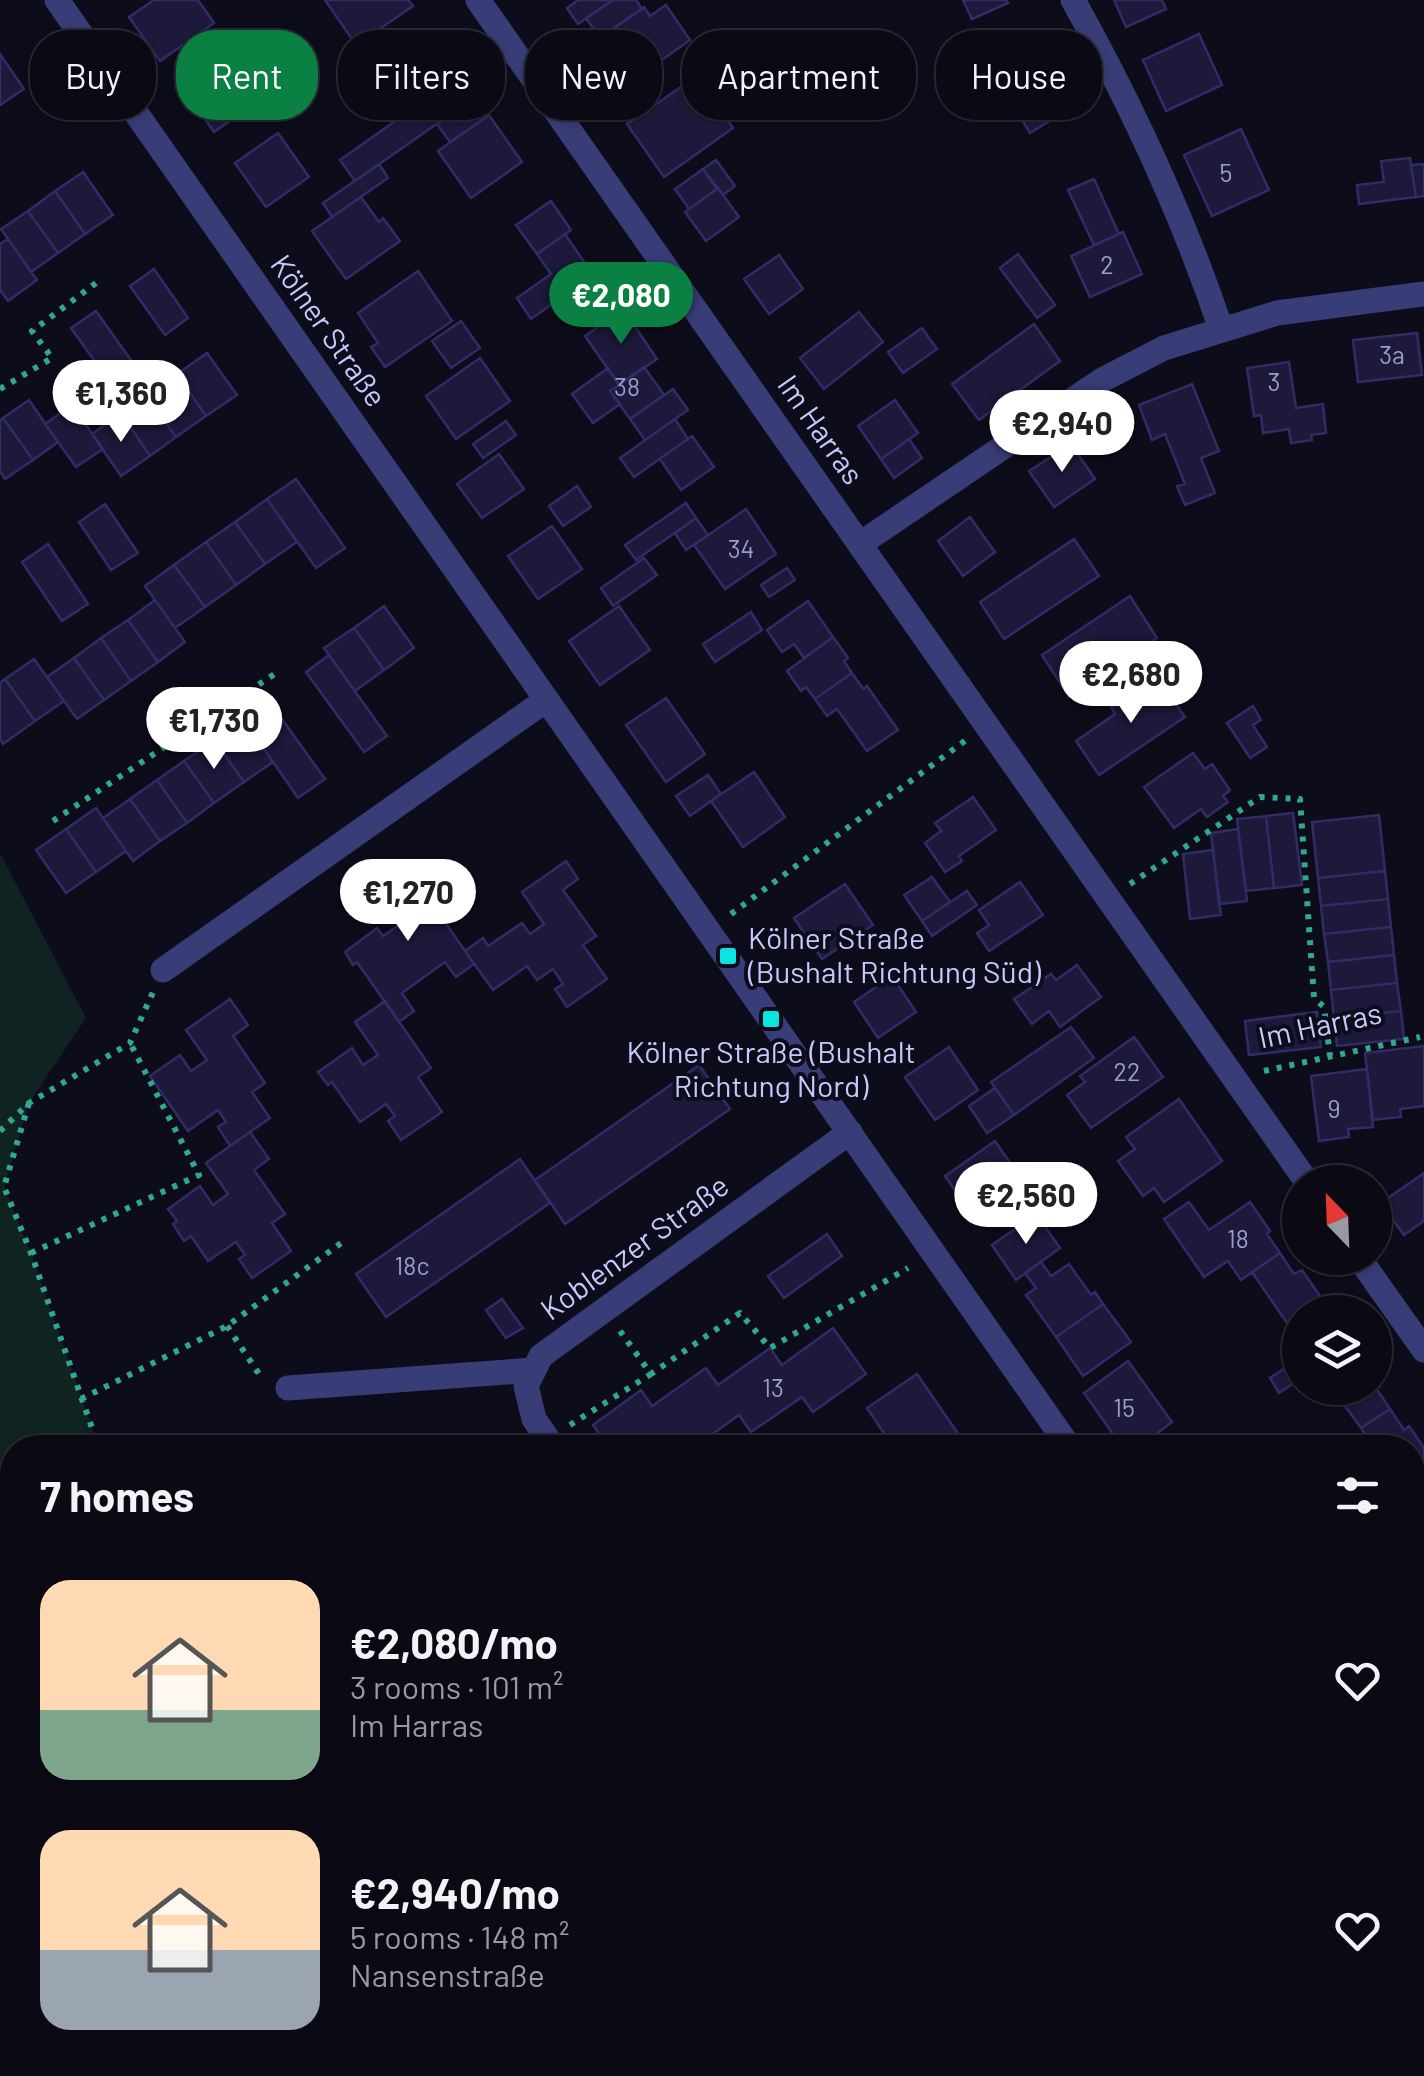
<!DOCTYPE html>
<meta charset="utf-8">
<style>
:root{--surface:#0a0914;--page:#13121d;--text:#f1f3f6;--muted:#999aa0;--line:#2a2a34;--accent:#0b8043}
body{margin:0;font-family:Barlow,sans-serif;background:var(--page);color:var(--text);height:100vh;display:flex;flex-direction:column;font-size:38px;white-space:nowrap}
*{box-sizing:border-box;margin:0}
p{font-size:32px;color:var(--muted)}
.icon{flex:none;width:55px;height:55px;fill:none;stroke:currentColor;stroke-width:2;stroke-linecap:round;stroke-linejoin:round}
.map{position:relative;flex:1;overflow:hidden}
.details{position:absolute;left:0px;top:1435px;width:1425px;height:642px;display:flex;flex-direction:column;background:var(--surface);border-radius:40px 40px 0 0;box-shadow:0 2px 8px #0004,0 0 0 2px var(--line)}
.details>*{flex:none}
.guide{position:absolute;left:30px;top:30px;width:1365px;height:90px;display:flex;gap:20px}
.needle{width:65px;rotate:337deg}
.buttons{position:absolute;left:1282px;top:1165px;display:grid;gap:20px}
.buttons a{display:grid;place-items:center;width:110px;height:110px;border-radius:50%;background:var(--surface);box-shadow:0 2px 8px #0004,0 0 0 2px var(--line);font-size:50px}
.price{position:absolute;translate:-50% -85px;padding:0 22px;border-radius:35px;background:#fff;color:#222;font-size:32px;line-height:65px;filter:drop-shadow(0 2px 5px #0008)}
.price::after{content:'';position:absolute;left:50%;top:60px;width:30px;height:22px;margin-left:-15px;background:inherit;clip-path:polygon(0 0,100% 0,50% 100%)}
.price.active{background:var(--accent);color:#fff}
ul{padding:0;list-style:none}
li{display:flex;align-items:center;gap:30px;height:250px;padding:0 40px}
li span{display:grid;place-items:center;flex:none;width:280px;height:200px;border-radius:30px;color:#555}
li>.icon{margin-inline-start:auto}
span .icon{width:120px;height:120px;fill:#fffc;stroke-width:1}
li b{font-size:42px}
h2{display:flex;justify-content:space-between;align-items:center;height:120px;padding:0 40px;font-size:42px}
.pill{padding:0 35px;border-radius:40px;background:var(--surface);box-shadow:0 2px 8px #0004,0 0 0 2px var(--line);font-size:35px;line-height:90px}
.pill.active{background:var(--accent);color:#fff}
.map>svg:first-child{display:block}
.green{fill:#0f2421}
.building{fill:#1c193a;stroke:#312c65;stroke-width:2.5}
.lines{fill:none;stroke-linecap:round;stroke-linejoin:round}
.path{stroke:#32a692;stroke-width:6;stroke-dasharray:5 8;stroke-linecap:butt}
.minor{stroke:#393d77;stroke-width:25}
.poi-dot{fill:#0ce4e2;stroke:#0d0c1b;stroke-width:4}
.labels{text-anchor:middle;stroke-width:8;stroke-linejoin:round;paint-order:stroke}
.number-label{font-size:25px;fill:#9d9ccc}
.street-label{font-size:30px;fill:#c8c8fc;stroke:#0d0c1b}
.poi-label{font-size:30px;fill:#c8c8fc;stroke:#0d0c1b;text-anchor:start}
</style>
<div class="map">
<svg width="1424" height="2076" viewBox="0 0 1424 2076">
<rect width="100%" height="100%" fill="#0d0c1b"/>
<path class="green" d="M0,853l86,165 -57,85 -25,84 27,66 68,194 -87,1v617h340l3,11h-355z"/>
<path class="building" d="M154,0h44l16,23 -54,38 -31,-44z
M325,0h83l5,6 -57,39z
M578,0h35l-35,24 -11,-16z
M613,0h23l6,9 -42,29 -14,-20z
M963,0h43l2,3 -36,16z
M1114,0h48l4,9 -40,18z
M666,5l24,35 -83,59 -25,-35 21,-16 -5,-9 46,-32 6,9z
M1199,34l23,51 -56,26 -23,-51z
M439,46l21,30 -32,22 -21,-30z
M230,51l33,47 -49,34 -33,-47z
M0,54l24,35 -24,16z
M1047,68l25,39 -42,26 -24,-39z
M697,76l36,52 -69,49 -37,-53z
M456,78l15,22 -116,81 -15,-21z
M471,100l13,19 -34,23 -13,-18z
M489,115l33,47 -51,36 -33,-47z
M1241,129l28,61 -57,26 -28,-61z
M278,133l31,44 -43,30 -31,-44z
M1410,158l6,39 -57,7 -2,-19 27,-3 -3,-21z
M716,160l19,26 -12,9 -20,-26z
M379,164l9,14 -56,39 -9,-14z
M1424,164v32l-8,1 -5,-32z
M703,169l14,20 -28,20 -14,-20z
M83,172l30,43 -28,19 -30,-43z
M1094,179l25,55 -25,11 -26,-55z
M718,188l21,29 -33,24 -21,-29z
M55,191l30,43 -27,19 -30,-42z
M361,197l18,25 4,-4 17,23 -54,38 -34,-48z
M551,201l20,29 -34,24 -21,-29z
M28,211l30,42 -27,19 -30,-43z
M1123,232l19,42 -52,23 -19,-41z
M565,234l28,41 -62,44 -14,-21 34,-24 -14,-20z
M8,239l29,41 -29,21 -8,-11v-46z
M1018,254l37,51 -18,13 -37,-50z
M779,255l24,34 -34,25 -25,-35z
M154,269l34,49 -23,17 -35,-49z
M418,271l34,50 -67,46 -14,-20 7,-4 -20,-30z
M599,272l20,28 -34,23 -20,-28z
M623,309l34,50 -38,26 -34,-49z
M96,311l42,59 -25,17 -42,-59z
M859,312l24,30 -59,47 -24,-31z
M461,321l19,27 -29,20 -19,-27z
M1034,324l26,37 -81,59 -27,-36z
M922,328l15,21 -34,24 -15,-21z
M1417,333l5,42 -64,7 -5,-42z
M207,353l30,42 -31,21 -29,-42z
M480,358l30,43 -54,38 -30,-43z
M1289,362l7,46 27,-4 3,29 -15,2 1,5 -21,3 -2,-14 -26,4 -2,-18 -7,1 -7,-48z
M644,367l20,28 -34,24 -20,-28z
M608,368l11,17 -9,6 10,13 -27,19 -21,-29z
M177,374l29,42 -30,21 -29,-42z
M1192,384l27,67 -18,7 14,35 -30,12 -8,-19 8,-2 -20,-50 -13,6 -13,-35z
M673,389l15,21 -43,30 -15,-21z
M147,395l29,42 -26,19 -29,-43z
M29,400l29,42 -25,18 -30,-42z
M895,400l23,33 -37,26 -23,-33z
M72,405l31,44 -27,18 -31,-43z
M121,413l29,43 -29,20 -29,-42z
M3,418l30,42 -28,19 -5,-8v-51z
M675,419l13,20 -54,38 -14,-19z
M506,421l10,14 -33,23 -10,-14z
M692,436l22,31 -33,23 -21,-31z
M909,439l13,19 -28,20 -13,-19z
M1071,444l24,35 -41,28 -25,-36z
M499,454l25,35 -42,29 -25,-34z
M296,479l49,69 -29,20 -49,-69z
M577,486l14,21 -28,19 -14,-20z
M267,499l30,43 -32,22 -30,-42z
M686,503l10,15 -60,42 -11,-15z
M105,504l33,49 -27,17 -32,-48z
M746,509l30,45 -51,35 -31,-44z
M970,517l25,35 -32,24 -25,-35z
M696,518l12,17 -22,15 -11,-17z
M235,522l30,42 -29,21 -30,-43z
M552,526l30,43 -44,30 -30,-43z
M1074,539l25,37 -95,63 -24,-37z
M206,542l30,43 -31,22 -31,-42z
M48,544l40,60 -26,17 -40,-59z
M644,558l13,17 -44,31 -12,-18z
M174,565l31,42 -30,21 -30,-42z
M787,568l8,12 -26,17 -8,-12z
M1130,596l27,42 -88,59 -27,-42z
M155,600l30,42 -27,20 -30,-42z
M808,601l25,36 -29,21 -10,-14 -12,8 -15,-22z
M384,606l30,42 -30,22 -30,-42z
M619,606l31,44 -50,35 -31,-44z
M751,612l11,18 -47,32 -12,-18z
M128,620l30,42 -27,19 -30,-43z
M354,628l30,42 -29,21 -31,-43z
M833,637l15,21 -4,3 8,12 -37,26 -9,-12 -5,4 -14,-20z
M101,638l30,43 -27,19 -30,-42z
M329,655l58,81 -23,16 -58,-80z
M74,658l30,42 -27,19 -30,-42z
M34,659l30,42 -29,20 -30,-42z
M852,673l11,16 4,-3 31,44 -31,21 -30,-42 -10,7 -12,-17z
M1156,676l29,41 -86,58 -23,-34 39,-27 -4,-7z
M5,679l30,42 -32,23 -3,-5v-56z
M666,698l39,56 -39,28 -40,-57z
M269,701l56,78 -27,19 -55,-79z
M1253,706l8,14 -8,5 14,22 -17,11 -23,-35z
M243,719l30,43 -29,20 -30,-42z
M214,740l30,42 -30,21 -30,-42z
M1193,753l12,16 7,-5 18,26 -7,6 5,6 -21,15 -6,-8 -27,19 -30,-41z
M184,761l30,42 -27,20 -30,-43z
M754,772l31,45 -42,30 -32,-46z
M708,775l13,19 -31,22 -14,-20z
M157,780l30,43 -27,18 -30,-42z
M973,797l23,33 -37,26 3,5 -17,11 -20,-29 16,-12 -6,-8z
M130,799l30,42 -27,20 -30,-43z
M96,808l30,43 -30,21 -30,-43z
M1293,813l9,72 -28,3 -8,-72z
M1379,815l6,56 -67,7 -6,-56z
M1266,816l8,72 -28,3 -9,-72z
M66,829l30,43 -30,21 -30,-43z
M1238,829l9,72 -28,3 -8,-71z
M1213,850l8,65 -31,4 -7,-65z
M566,861l12,18 -15,11 33,46 -13,9 24,34 -40,28 -12,-18 8,-5 -10,-15 -16,11 -10,-14 -34,24 -28,-39 18,-13 5,8 34,-23 8,11 14,-10 -22,-32z
M422,864l13,18 -16,11 20,28 4,-2 31,45 -18,13 -11,-15 -43,31 12,18 -15,11 -42,-60 -4,3 -8,-13 32,-24 6,8 16,-11 -21,-29z
M1385,871l3,28 -67,7 -3,-28z
M932,877l18,25 -28,19 -18,-26z
M1020,882l23,33 -54,36 -12,-18 12,-8 -10,-15z
M845,884l28,41 -51,34 -28,-41z
M967,891l10,14 -45,31 -10,-15z
M1388,899l3,28 -67,7 -3,-28z
M1391,927l3,28 -66,7 -4,-28z
M1394,955l3,28 -66,7 -3,-28z
M1077,965l24,32 -41,30 -11,-16 -17,13 -18,-25 37,-25 5,6z
M892,976l24,36 -38,26 -24,-36z
M1397,983l4,28 -67,7 -3,-28z
M230,999l18,26 -15,11 32,47 -13,9 18,26 -40,28 -12,-19 8,-5 -8,-12 -30,21 -38,-55 30,-21 11,16 16,-11 -21,-30z
M385,1001l46,67 -13,9 24,35 -41,28 -13,-19 7,-5 -9,-12 -26,18 -28,-40 -4,3 -10,-13 34,-24 11,17 15,-10 -23,-33z
M1401,1011l3,28 -67,7 -3,-28z
M1317,1012l4,35 -72,8 -4,-34z
M1071,1027l23,31 -80,57 -23,-33z
M1134,1037l29,40 -72,51 -24,-33 18,-13 -5,-6z
M1424,1046v60l-24,3 1,8 -28,3 -8,-67z
M949,1047l29,43 -43,30 -30,-43z
M699,1065l31,44 -165,115 -30,-44z
M1367,1069l6,58 -25,2 1,8 -30,4 -8,-65z
M995,1088l19,27 -27,18 -18,-27z
M1179,1099l43,62 -58,41 -10,-14 -11,8 -25,-35 17,-12 -9,-12z
M250,1132l19,27 -15,11 31,44 -13,9 19,28 -39,27 -13,-19 6,-4 -9,-13 -28,19 -17,-25 -7,5 -11,-17 4,-3 -9,-12 32,-23 13,19 15,-11 -22,-31z
M995,1141l29,42 -50,35 -29,-42z
M520,1159l30,44 -164,114 -30,-43z
M1424,1173v48l-20,14 -23,-32z
M1189,1202l20,28 41,-28 20,29 -3,3 13,19 -39,27 -13,-19 -24,16 -40,-58z
M1036,1214l24,34 -44,32 -24,-35z
M827,1234l15,22 -58,42 -16,-22z
M1280,1253l14,21 8,-4 20,29 -35,24 -35,-51z
M1041,1262l10,14 18,-12 22,31 4,-3 8,12 -47,33 -30,-42 10,-7 -11,-15z
M502,1299l21,29 -17,10 -20,-28z
M1103,1304l28,38 -48,34 -27,-39z
M833,1328l33,46 -53,38 -11,-15 -51,35 -12,-17 -46,33h-14l-7,-11 -15,11h-48l-16,-23 48,-35 11,16 54,-38 12,17 52,-37 12,17z
M1300,1358v21l-21,14 -9,-15z
M1128,1361l44,61 -34,26h-15l-39,-55z
M917,1374l51,74h-74l-27,-40z
M1375,1379l5,7 -4,2 14,21 -29,19 -29,-40h43z
M1390,1409l14,21 5,-4 15,22v12l-12,7v-19h-56l13,-9 -8,-11z
M1417,1755l7,11v30l-12,8v-46z
M1424,1830v53l-12,-17v-28z
M1422,2044l2,32h-110l37,-11h61v-19z
M466,2065h159l8,11h-183z"/>
<g class="lines">
<path class="path" d="M0,389l52,-31 -20,-27 68,-51
M53,821l226,-150
M1130,884l130,-87 40,2 14,199 10,9 6,49
M731,914l235,-174
M1264,1071l156,-34
M29,1103l-25,84 27,66 68,195
M0,1131l29,-28 101,-60 23,-51
M31,1253l168,-78 -69,-132
M227,1326l36,54
M620,1331l31,43 89,-61 30,35 138,-80
M81,1399l146,-73 117,-85
M570,1425l81,-51
M0,1764l12,36
M0,1841l12,-8
M116,2065l4,11
M352,2065l3,11
M393,2076l6,-11"/>
<path class="minor" d="M57,0l1013,1448
M478,0l829,1182
M1073,0c58,104 110,216 148,329
M860,544l242,-164 62,-32 113,-35 147,-19
M163,970l383,-270
M1359,1258l65,92
M288,1388l246,-18
M554,1448l-20,-29 -8,-33 15,-30 309,-224
M1412,1951l12,18
M1412,2017l12,-4
M977,2065l8,11
M1230,2076l34,-11"/>
</g>
<g class="poi-dot">
<rect x="718" y="946" width="20" height="20" rx="5"/>
<rect x="761" y="1009" width="20" height="20" rx="5"/>
</g>
<g class="labels">
<g class="number-label">
<text x="1226" y="182">5</text>
<text x="1107" y="274">2</text>
<text x="1392" y="364">3a</text>
<text x="1274" y="391">3</text>
<text x="627" y="396">38</text>
<text x="741" y="558">34</text>
<text x="1127" y="1081">22</text>
<text x="1334" y="1118">9</text>
<text x="1238" y="1248">18</text>
<text x="412" y="1275">18c</text>
<text x="773" y="1397">13</text>
<text x="1124" y="1417">15</text>
</g>
<g class="street-label">
<text transform="translate(328 331) rotate(55)" y="10">Kölner Straße</text>
<text transform="translate(820 430) rotate(55)" y="10">Im Harras</text>
<text transform="translate(1320 1026) rotate(-12)" y="10">Im Harras</text>
<text transform="translate(635 1248) rotate(-36)" y="10">Koblenzer Straße</text>
</g>
<g class="poi-label">
<text x="748" y="949">Kölner Straße<tspan x="748" dy="34">(Bushalt Richtung Süd)</tspan></text>
<text x="771" y="1063" text-anchor="middle">Kölner Straße (Bushalt<tspan x="771" dy="34">Richtung Nord)</tspan></text>
</g>
</g>
</svg>
<div class="buttons">
<a><svg class="needle" viewBox="-14 -14 28 28"><path d="M0-13l5 13h-10z" fill="#e53935"/><path d="M0 13l5-13h-10z" fill="#999aa0"/></svg></a>
<a><svg class="icon" aria-label="layers" viewBox="0 0 24 24"><path d="M12 4l9 5-9 5-9-5zM3 14l9 5 9-5"/></svg></a>
</div>
<b class="price active" style="left:621px;top:347px">€2,080</b>
<b class="price" style="left:121px;top:445px">€1,360</b>
<b class="price" style="left:1062px;top:475px">€2,940</b>
<b class="price" style="left:1131px;top:726px">€2,680</b>
<b class="price" style="left:214px;top:772px">€1,730</b>
<b class="price" style="left:408px;top:944px">€1,270</b>
<b class="price" style="left:1026px;top:1247px">€2,560</b>
<div class="guide">
<a class="pill">Buy</a>
<a class="pill active">Rent</a>
<a class="pill">Filters</a>
<a class="pill">New</a>
<a class="pill">Apartment</a>
<a class="pill">House</a>
</div>
<section class="details">
<h2>7 homes<svg class="icon" aria-label="filters" viewBox="0 0 24 24"><path d="M4 7h16M4 17h16"/><circle cx="9" cy="7" r="2"/><circle cx="15" cy="17" r="2"/></svg></h2>
<ul>
<li><span style="background:linear-gradient(#ffd9b3 65%,#7fa58c 0)"><svg class="icon" aria-label="home" viewBox="0 0 24 24"><path d="M3 11l9-7 9 7M6 9v11h12V9"/></svg></span><div><b>€2,080/mo</b><p>3 rooms · 101 m²</p><p>Im Harras</p></div><svg class="icon" aria-label="heart" viewBox="0 0 24 24"><path d="M12 20l-8-8c-3-5 5-10 8-4 3-6 11-1 8 4z"/></svg></li>
<li><span style="background:linear-gradient(#ffd9b3 60%,#9aa5b1 0)"><svg class="icon" aria-label="home" viewBox="0 0 24 24"><path d="M3 11l9-7 9 7M6 9v11h12V9"/></svg></span><div><b>€2,940/mo</b><p>5 rooms · 148 m²</p><p>Nansenstraße</p></div><svg class="icon" aria-label="heart" viewBox="0 0 24 24"><path d="M12 20l-8-8c-3-5 5-10 8-4 3-6 11-1 8 4z"/></svg></li>
</ul>
</section>
</div>
